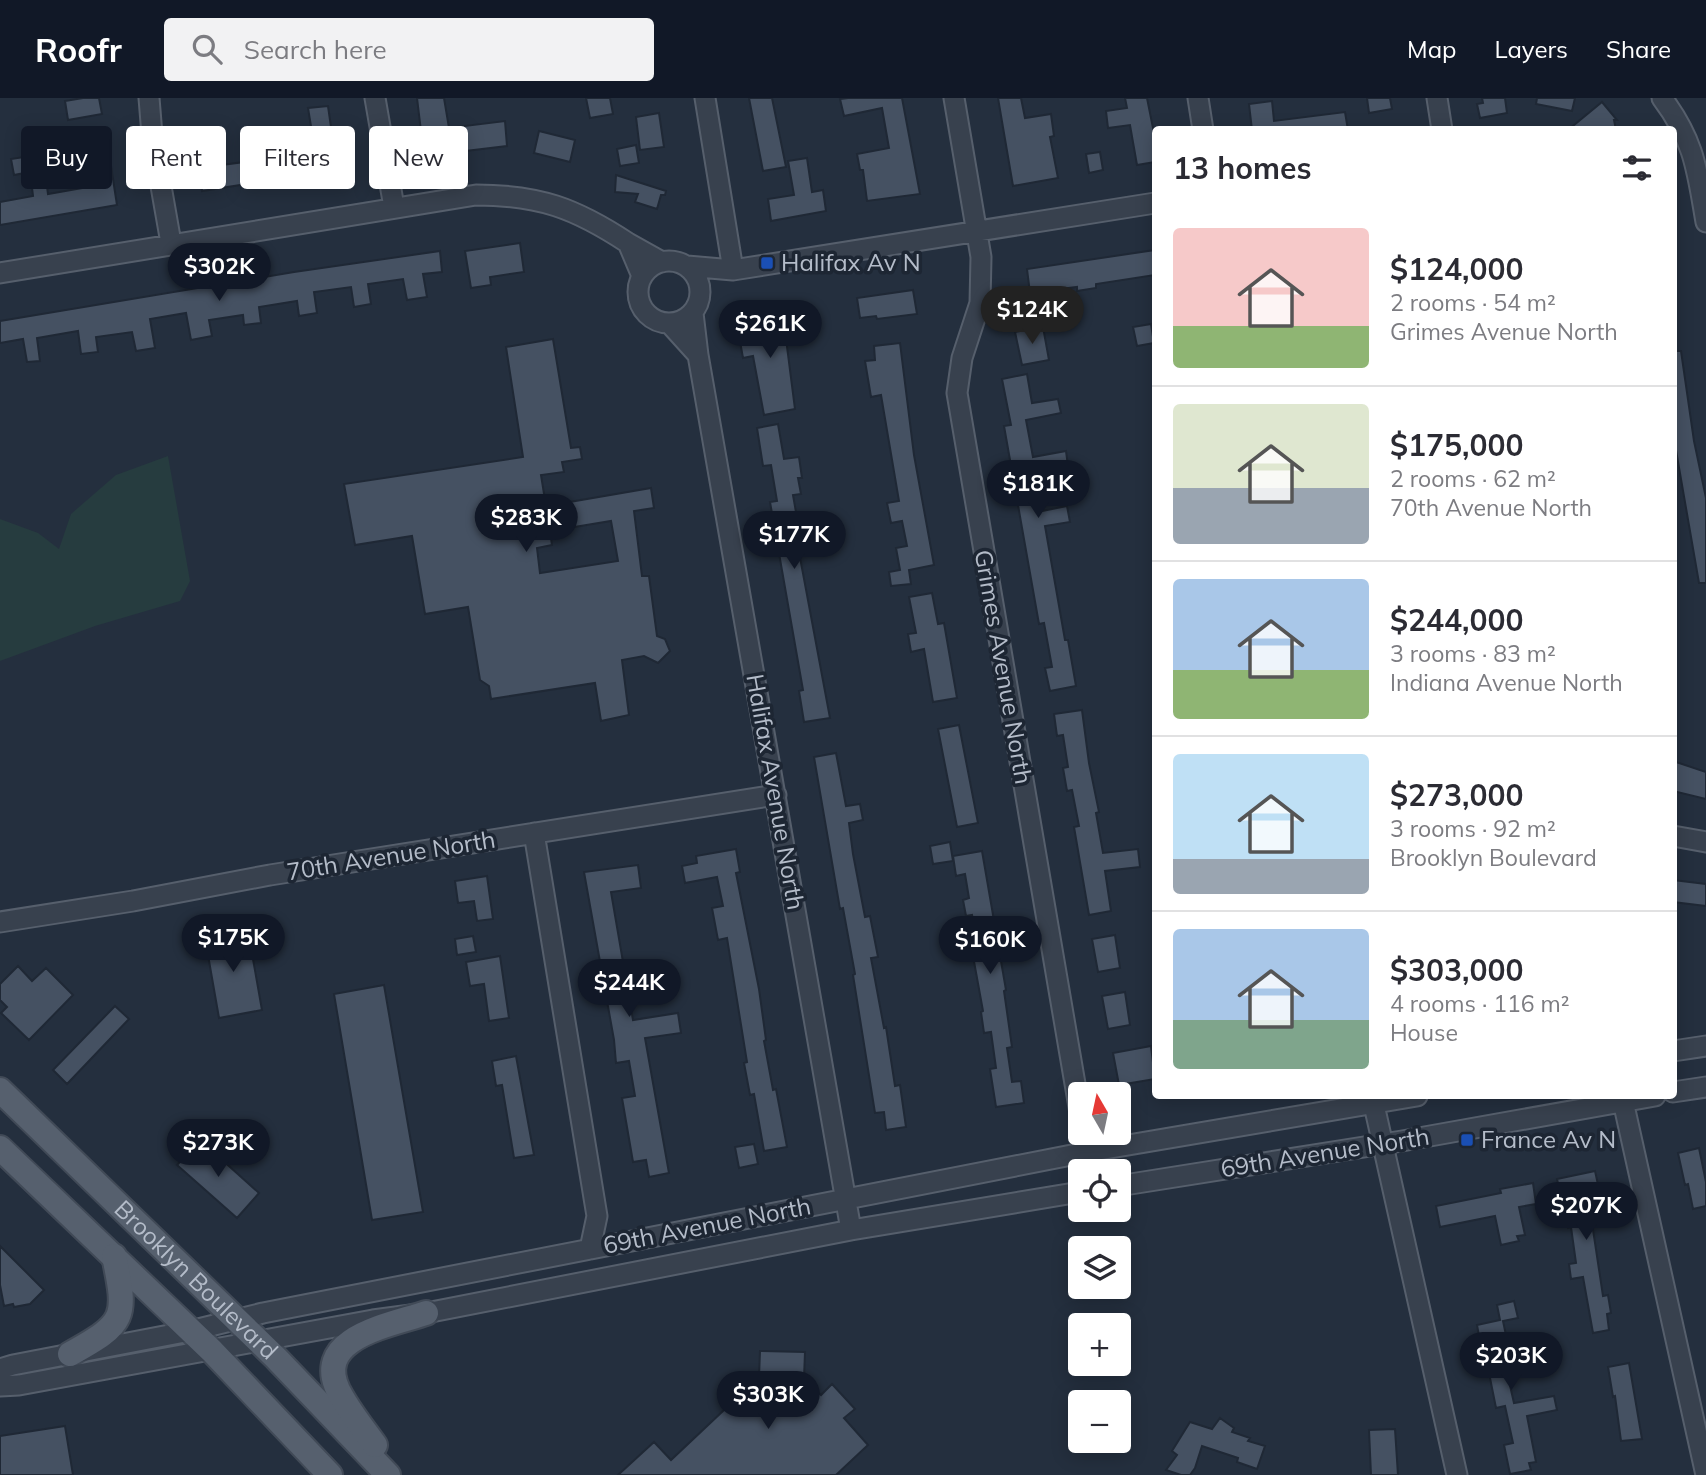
<!DOCTYPE html>
<meta charset="utf-8">
<style>
:root{--surface:#fff;--page:#f2f2f3;--text:#2b2b33;--muted:#7c7c81;--line:#e1e1e2;--accent:#111827}
body{margin:0;font-family:Mulish,sans-serif;background:var(--page);color:var(--text);height:100vh;display:flex;flex-direction:column;font-size:26px;white-space:nowrap}
*{box-sizing:border-box;margin:0}
p{font-size:23px;color:var(--muted)}
.icon{flex:none;width:38px;height:38px;fill:none;stroke:currentColor;stroke-width:2;stroke-linecap:round;stroke-linejoin:round}
.map{position:relative;flex:1;overflow:hidden}
.panel{position:absolute;left:1152px;top:28px;width:525px;height:973px;display:flex;flex-direction:column;background:var(--surface);border-radius:7px;box-shadow:0 4px 18px #0003}
.panel>*{flex:none}
.top-card{position:absolute;left:21px;top:28px;width:665px;height:63px;display:flex;gap:14px}
.needle{width:46px;rotate:351deg}
.fabs{position:absolute;left:1068px;top:984px;display:grid;gap:14px}
.fabs a{display:grid;place-items:center;width:63px;height:63px;border-radius:7px;background:var(--surface);box-shadow:0 4px 18px #0003;font-size:35px}
.price{position:absolute;translate:-50% -60px;padding:0 16px;border-radius:24px;background:var(--accent);color:#fff;font-size:23px;line-height:46px;filter:drop-shadow(0 2px 4px #0008)}
.price::after{content:'';position:absolute;left:50%;top:42px;width:21px;height:16px;margin-left:-10px;background:inherit;clip-path:polygon(0 0,100% 0,50% 100%)}
.price.active{background:#222;color:#fff}
ul{padding:0;list-style:none}
li{display:flex;align-items:center;gap:21px;height:175px;padding:0 21px}
li+li{border-top:2px solid var(--line)}
li span{display:grid;place-items:center;flex:none;width:196px;height:140px;border-radius:7px;color:#555}
li>.icon{margin-inline-start:auto}
span .icon{width:84px;height:84px;fill:#fffc;stroke-width:1}
li b{font-size:30px}
h2{display:flex;justify-content:space-between;align-items:center;height:84px;padding:0 21px;font-size:30px}
.pill{padding:0 24px;border-radius:7px;background:var(--surface);box-shadow:0 4px 18px #0003;font-size:24px;line-height:63px}
.pill.active{background:var(--accent);color:#fff}
header{display:flex;align-items:center;gap:42px;box-sizing:border-box;height:98px;padding:0 35px;background:var(--accent);color:#fff}
header strong{font-size:33px}
nav{display:flex;gap:38px;margin-inline-start:auto;font-size:24px}
.search{width:490px;height:63px;background:var(--page);display:flex;align-items:center;gap:18px;box-sizing:border-box;padding:0 24px;border-radius:7px;color:var(--muted);font-size:26px}
.map>svg:first-child{display:block}
.green{fill:#263c3f}
.building{fill:#455162;stroke:#1f2835;stroke-width:2;fill-rule:evenodd}
.lines{fill:none;stroke-linecap:round;stroke-linejoin:round}
.minor-casing{stroke:#565f6c;stroke-width:23}
.major-casing{stroke:#414a57;stroke-width:28}
.minor{stroke:#38414e;stroke-width:19}
.major{stroke:#56606e;stroke-width:24}
.transit-dot{fill:#1a4fb4;stroke:#1d2633;stroke-width:2.5}
.labels{text-anchor:middle;stroke-width:7;stroke-linejoin:round;paint-order:stroke}
.poi-label{font-size:24px;fill:#b4bcc9;stroke:#1d2633;text-anchor:start}
.street-label{font-size:24px;fill:#b4bcc9;stroke:#1d2633}
</style>
<header>
<strong>Roofr</strong>
<div class="search"><svg class="icon" aria-label="search" viewBox="0 0 24 24"><circle cx="10" cy="10" r="6"/><path d="M15 15l6 6"/></svg>Search here</div>
<nav><a>Map</a><a>Layers</a><a>Share</a></nav>
</header>
<div class="map">
<svg width="1706" height="1377" viewBox="0 0 1706 1377">
<rect width="100%" height="100%" fill="#242f3e"/>
<path class="green" d="M168,358l22,125 -10,20 -85,25 -95,35v-142l38,14 21,16 12,-35 45,-39z"/>
<path class="building" d="M83,0h16l3,16 -34,6 -3,-19z
M417,0h27l5,30 56,-7 2,25 -83,10z
M586,0h24l3,16 -23,4z
M749,0h23l14,69 -23,4z
M848,0h54l18,96 -53,7 -4,-31h-3l-3,-16 32,-6 -7,-40 -38,8 -4,-17z
M998,0h23l4,20 26,-4 3,22 -4,1 8,41 -45,8z
M1125,0h22l8,40v24l-18,3 -7,-40 -22,3 -2,-17 21,-3z
M1367,0h23l2,11 -23,4z
M1482,0h23l2,15 -27,5 -3,-14 6,-1z
M1537,0h38l-3,13 -36,-7z
M1272,3l2,20 71,-9 3,18h-96l-3,-26z
M1602,4l15,18h-3l2,10h-48z
M328,8l6,42 3,-1 4,22 -139,22 -7,-60 22,-3 4,37 68,-9 26,-5 -7,-43z
M659,15l5,34 -24,3 -4,-33z
M539,33l36,9 -5,22 -36,-9z
M636,47l3,18 -19,3 -3,-17z
M1100,54l3,18 -14,3 -3,-19z
M109,55l8,52 -117,20v-23l33,-6 -3,-24 -16,3 -3,-16 32,-5 5,40 46,-8 -5,-29z
M807,60l5,34 11,-2 3,21 -55,10 -3,-22 26,-4 -6,-34z
M616,77l50,16 -1,4h-4l-4,14 -22,-7 3,-8 -23,-2z
M520,145l4,29 -34,5 1,8 -20,3 -6,-37z
M1155,152v25l-59,9v4l-19,3v-4l-47,6 -3,-24z
M440,153l2,21 -19,2 4,23 -20,3 -4,-21 -35,5 3,20 -17,3 -3,-20 -37,5 3,21 -18,3 -2,-15 -38,6 2,16 -17,2 -1,-10 -34,5 3,16 -21,4 -5,-27 -36,6 5,29 -19,3 -4,-19 -36,5 2,15 -17,2 -3,-23 -41,7 3,23 -13,1 -4,-23 -23,4v-22l294,-49z
M913,192l4,24 -40,5 -1,-3 -16,2 -3,-20z
M773,204l3,22 8,-1 11,86 -31,6 -11,-59 -10,2 -4,-22 17,-2 -4,-28z
M1151,226l3,19 -17,3 -4,-19z
M1043,229l6,33 -27,5 -7,-33z
M553,241l18,109 9,-1 2,12 -20,3 2,10 -23,3 5,31 105,-18 3,20 -20,3 8,65h7l8,60 8,3 5,12 -12,12 -14,-7 -22,4 7,55 -28,6 -6,-38 -104,16 -2,-13 -9,-6 -12,-73 -43,7 -13,-78 -57,9 -11,-61 179,-27 -17,-110zM611,423l7,40 -78,12 -3,-25 15,-3 -2,-14z
M900,245l14,112 20,110 -25,5 2,14 -20,2 -2,-14 11,-2 -4,-22 11,-2 -5,-25 -11,2 -4,-20 12,-2 -18,-106 -10,2 -6,-36 10,-1 -1,-14z
M1673,253h8l13,90 12,57v85h-7l-26,-150z
M1027,276l5,29 26,-4 3,14 -35,7 7,37 33,-6 2,15 -33,6 7,39 25,-5 3,16 -25,4 20,114h3l8,46 -26,5 -5,-23 7,-1 -8,-44 -5,1 -35,-198 7,-1 -9,-46z
M778,326l6,35 15,-2 3,21h-4l3,16 -8,1 7,40 -4,1 34,182 -26,4 -5,-31 4,-1 -33,-188 7,-1 -6,-36 -8,1 -6,-38z
M932,495l6,31 6,-1 13,75 -24,4 -9,-53 -13,3 -3,-18 8,-1 -7,-36z
M1082,612l7,53 10,49 -3,1 7,40 35,-4 2,18 -35,4 6,40 -22,4 -15,-88 5,-1 -7,-36 -5,1 -4,-23 5,-1 -5,-32 -6,1 -3,-22z
M959,627l19,98 -21,4 -19,-98z
M836,655l10,53 14,-2 3,16 -14,3 4,31 12,63 5,-1 8,41 -7,1 13,70 2,-1 9,59 5,-1 6,42 -20,3 -2,-18 -9,1 -22,-138 2,-1 -12,-66 -3,1 -26,-152z
M1673,663l33,11v27l-33,-8z
M950,744l3,19 -20,3 -3,-18z
M736,751l4,23 -4,1 23,116 7,51 -2,1 9,49 3,-1 11,58 -23,4 -10,-57 -4,1 -6,-32 3,-1 -20,-124 -9,2 -6,-32 11,-2 -6,-29 -32,6 -3,-17 15,-3 -1,-7z
M982,753l24,139 -2,1 8,56 -5,1 5,34 9,-1 3,22 -28,4 -6,-38 6,-1 -5,-36 -7,1 -3,-21 2,-1 -10,-55 7,-1 -8,-40 -6,1 -3,-16 6,-2 -4,-24 -9,2 -3,-20z
M638,767l3,23 -30,4 22,128 45,-7 3,20 -36,5 24,135 -20,4 -3,-17 -13,2 -11,-64 13,-2 -6,-35 -13,2 -2,-23 -30,-168z
M487,778l6,43 -16,2 -3,-20 -16,2 -3,-22z
M1673,782l33,4v22l-33,-4z
M248,833l14,79 -43,8 -14,-80z
M1115,837l5,33 -22,4 -6,-33z
M473,838l3,16 -19,3 -2,-16z
M500,858l9,62 -20,3 -5,-37 -14,2 -4,-24z
M18,868l14,15 14,-13 27,27 -44,45 -28,-27 6,-6 -7,-7v-16z
M384,887l39,227 -51,8 -38,-226z
M1125,894l5,33 -22,4 -6,-33z
M115,908l14,13 -62,65 -14,-14z
M1151,948l4,33 -36,6 -6,-32z
M516,958l18,99 -20,3 -12,-73 -6,1 -4,-25z
M200,1042l59,53 -22,25 -60,-53z
M754,1046l4,20 -19,4 -4,-21z
M1699,1050l7,34v24l-13,3 -5,-25 -3,1 -7,-32z
M1595,1073l4,18 -5,1 6,31 -8,2 11,73 5,-1 3,18 -4,1 2,16 -16,3 -10,-56 -12,2 -2,-15 7,-1 -5,-36 -3,1 -11,-49z
M1533,1085l3,21 -17,3 6,28 -8,1 2,5 -18,4 -6,-29 -55,11 -4,-21 65,-13 -1,-4z
M0,1148l44,44 -14,14 -16,3 -1,-3 -9,2 -4,-21z
M1514,1203l4,17 -15,3 4,19 -7,1 14,62 40,-7 3,14 -30,6 9,46 -7,1 2,7 -21,4 -6,-29 9,-2 -8,-37 -9,2 -11,-55h-3l-5,-28 23,-5 -3,-15z
M760,1253l45,1 -1,27 17,16 11,-11 23,25 -11,9 24,27 -32,30h-218l36,-33 17,18 88,-83z
M1629,1265l13,76 -21,2 -6,-45 -2,1 -5,-30z
M1220,1320l14,10 -2,4 18,6 -2,3 17,5 -8,23 -20,-7 1,-4 -36,-12 -7,22 -5,7h-9l-15,-5 11,-15 -5,-4 18,-29 22,7z
M65,1328l8,49h-73v-39z
M1395,1331l3,46h-27l-2,-45z"/>
<g class="lines">
<defs>
<path id="minor" d="M149,0l3,37 19,108
M375,0l19,109
M705,0l28,172
M954,0l27,159 -1,46 -18,55 -5,35 123,720
M1198,0l5,32
M1437,0l5,32
M1662,0c33,44 35,72 44,124
M638 194a31 31 0 1 1 62 0a31 31 0 1 1-62 0Z
M687,168l46,4 422,-67
M0,175l476,-78c63,0 99,13 152,48
M642,178l-14,-33 34,19
M670,226l28,31 -5,-42
M698,257l153,875
M534,735l63,383 -7,33
M1673,738l33,6
M0,824l133,-21 137,-26 506,-80
M1673,953l33,-5
M1673,994l33,-5
M1372,998l85,379
M1623,1003l83,374
M1083,1034l4,20
M1118,1088l284,-45 253,-45
M0,1271l13,-4 177,-34 73,-18 824,-161 330,-56
M0,1288l19,-1 354,-65 53,-7 425,-83 229,-38"/>
<g id="major">
<path id="s1" d="M0,992l276,268 112,117"/>
<path d="M0,1050l212,203 118,124"/>
<path d="M70,1256c56,-31 57,-36 44,-98"/>
<path d="M375,1347c-12,-17 -27,-35 -37,-55 -25,-53 53,-65 88,-77"/>
</g>
</defs>
<use href="#minor" class="minor-casing"/>
<use href="#major" class="major-casing"/>
<use href="#minor" class="minor"/>
<use href="#major" class="major"/>
</g>
<g class="transit-dot">
<rect x="760" y="158" width="14" height="14" rx="3.5"/>
<rect x="1460" y="1035" width="14" height="14" rx="3.5"/>
</g>
<g class="labels">
<g class="poi-label">
<text x="781" y="173">Halifax Av N</text>
<text x="1481" y="1050">France Av N</text>
</g>
<g class="street-label">
<text transform="translate(1003 569) rotate(80)" y="8">Grimes Avenue North</text>
<text transform="translate(775 694) rotate(80)" y="8">Halifax Avenue North</text>
<text transform="translate(391 758) rotate(-9)" y="8">70th Avenue North</text>
<text transform="translate(1325 1055) rotate(-9)" y="8">69th Avenue North</text>
<text transform="translate(707 1128) rotate(-11)" y="8">69th Avenue North</text>
<text dy="8" stroke="none"><textPath href="#s1" startOffset="273">Brooklyn Boulevard</textPath></text>
</g>
</g>
</svg>
<div class="fabs">
<a><svg class="needle" viewBox="-14 -14 28 28"><path d="M0-13l5 13h-10z" fill="#e53935"/><path d="M0 13l5-13h-10z" fill="#7c7c81"/></svg></a>
<a><svg class="icon" aria-label="locate" viewBox="0 0 24 24"><circle cx="12" cy="12" r="6"/><path d="M12 2v4M12 18v4M2 12h4M18 12h4"/></svg></a>
<a><svg class="icon" aria-label="layers" viewBox="0 0 24 24"><path d="M12 4l9 5-9 5-9-5zM3 14l9 5 9-5"/></svg></a>
<a>+</a>
<a>−</a>
</div>
<b class="price" style="left:219px;top:205px">$302K</b>
<b class="price active" style="left:1032px;top:248px">$124K</b>
<b class="price" style="left:770px;top:262px">$261K</b>
<b class="price" style="left:1038px;top:422px">$181K</b>
<b class="price" style="left:526px;top:456px">$283K</b>
<b class="price" style="left:794px;top:473px">$177K</b>
<b class="price" style="left:233px;top:876px">$175K</b>
<b class="price" style="left:990px;top:878px">$160K</b>
<b class="price" style="left:629px;top:921px">$244K</b>
<b class="price" style="left:218px;top:1081px">$273K</b>
<b class="price" style="left:1586px;top:1144px">$207K</b>
<b class="price" style="left:1511px;top:1294px">$203K</b>
<b class="price" style="left:768px;top:1333px">$303K</b>
<div class="top-card">
<a class="pill active">Buy</a>
<a class="pill">Rent</a>
<a class="pill">Filters</a>
<a class="pill">New</a>
</div>
<section class="panel">
<h2>13 homes<svg class="icon" aria-label="filters" viewBox="0 0 24 24"><path d="M4 7h16M4 17h16"/><circle cx="9" cy="7" r="2"/><circle cx="15" cy="17" r="2"/></svg></h2>
<ul>
<li><span style="background:linear-gradient(#f6c9c9 70%,#8fb573 0)"><svg class="icon" aria-label="home" viewBox="0 0 24 24"><path d="M3 11l9-7 9 7M6 9v11h12V9"/></svg></span><div><b>$124,000</b><p>2 rooms · 54 m²</p><p>Grimes Avenue North</p></div></li>
<li><span style="background:linear-gradient(#dfe7d0 60%,#9aa5b1 0)"><svg class="icon" aria-label="home" viewBox="0 0 24 24"><path d="M3 11l9-7 9 7M6 9v11h12V9"/></svg></span><div><b>$175,000</b><p>2 rooms · 62 m²</p><p>70th Avenue North</p></div></li>
<li><span style="background:linear-gradient(#a9c7e8 65%,#8fb573 0)"><svg class="icon" aria-label="home" viewBox="0 0 24 24"><path d="M3 11l9-7 9 7M6 9v11h12V9"/></svg></span><div><b>$244,000</b><p>3 rooms · 83 m²</p><p>Indiana Avenue North</p></div></li>
<li><span style="background:linear-gradient(#bfe0f5 75%,#9aa5b1 0)"><svg class="icon" aria-label="home" viewBox="0 0 24 24"><path d="M3 11l9-7 9 7M6 9v11h12V9"/></svg></span><div><b>$273,000</b><p>3 rooms · 92 m²</p><p>Brooklyn Boulevard</p></div></li>
<li><span style="background:linear-gradient(#a9c7e8 65%,#7fa58c 0)"><svg class="icon" aria-label="home" viewBox="0 0 24 24"><path d="M3 11l9-7 9 7M6 9v11h12V9"/></svg></span><div><b>$303,000</b><p>4 rooms · 116 m²</p><p>House</p></div></li>
</ul>
</section>
</div>
